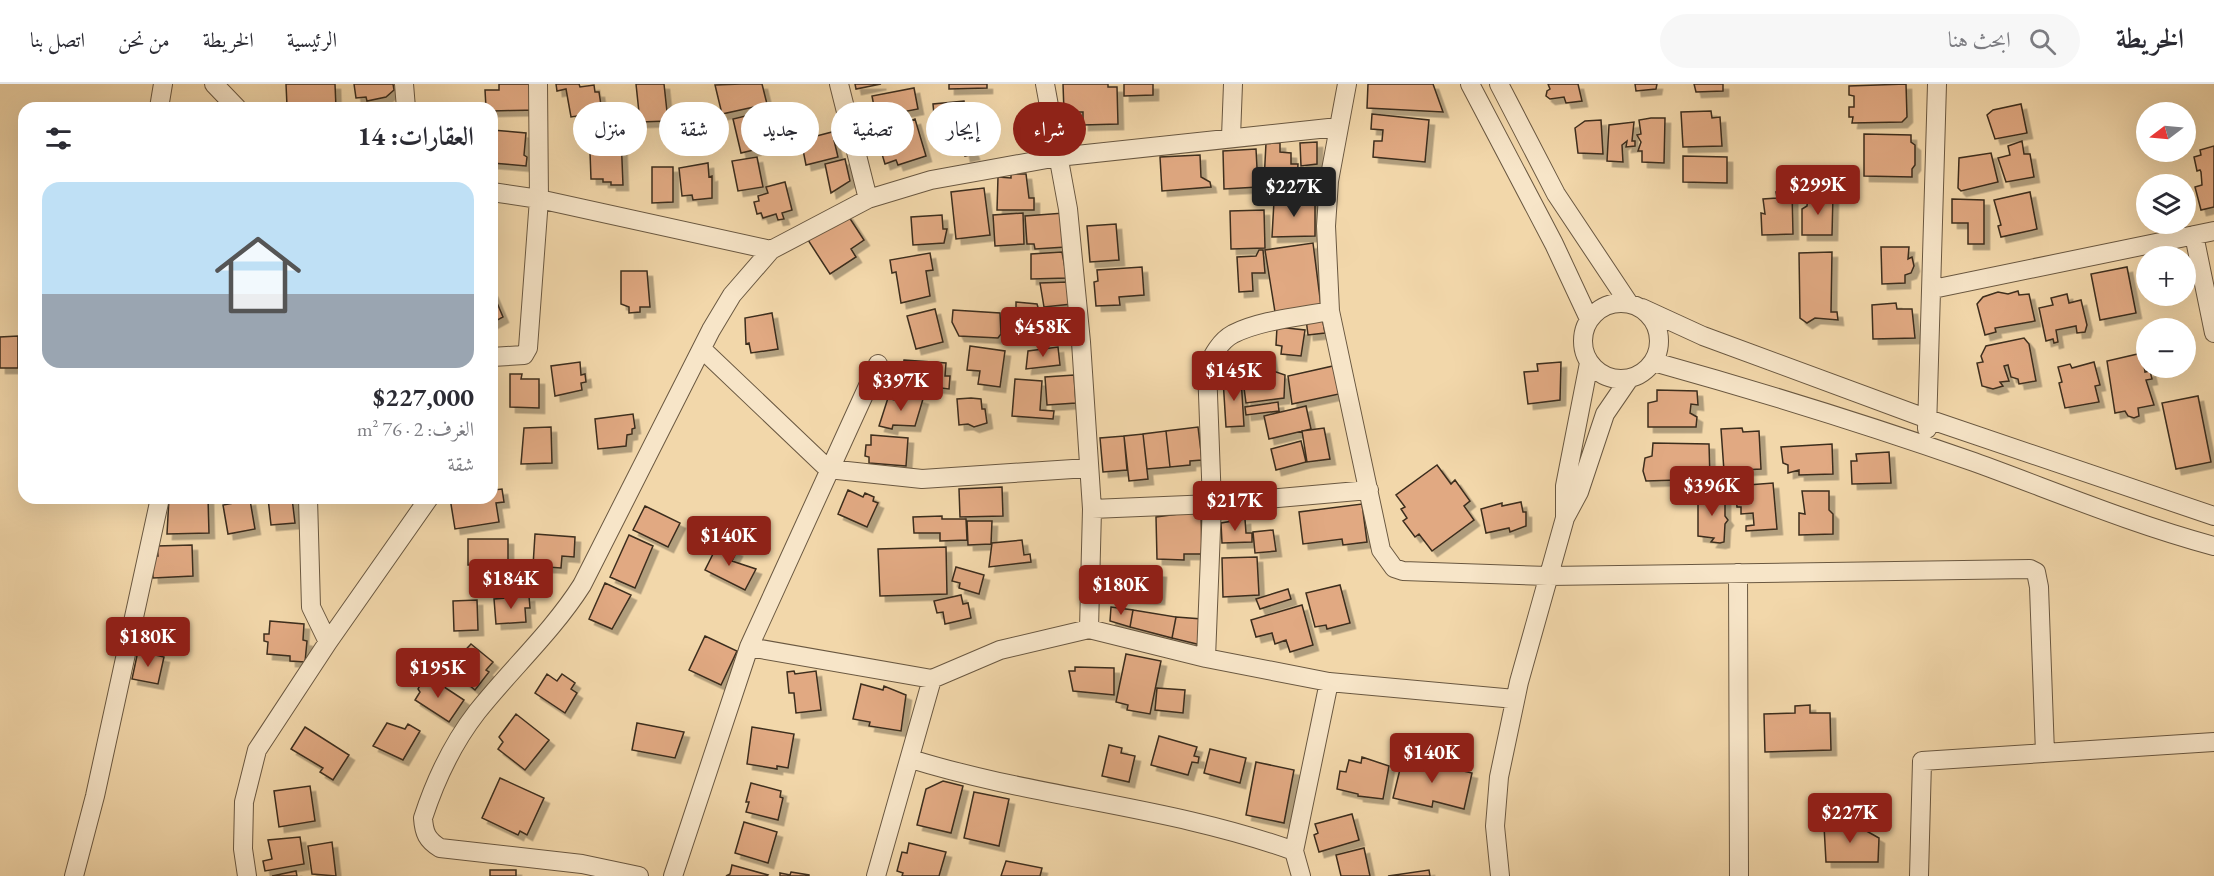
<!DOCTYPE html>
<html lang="ar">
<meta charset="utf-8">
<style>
:root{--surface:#fff;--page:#f7f7f7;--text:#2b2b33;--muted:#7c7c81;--line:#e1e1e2;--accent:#8f2418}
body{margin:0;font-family:"EB Garamond",Amiri,serif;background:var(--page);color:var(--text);direction:rtl;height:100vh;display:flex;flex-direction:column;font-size:22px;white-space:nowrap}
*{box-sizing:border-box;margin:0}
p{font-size:20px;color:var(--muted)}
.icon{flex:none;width:33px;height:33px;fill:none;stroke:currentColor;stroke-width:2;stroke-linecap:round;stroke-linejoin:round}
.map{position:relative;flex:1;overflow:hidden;direction:ltr}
.drawer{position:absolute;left:18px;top:18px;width:480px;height:402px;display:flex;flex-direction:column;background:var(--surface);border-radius:18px;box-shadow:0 6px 24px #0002;direction:rtl}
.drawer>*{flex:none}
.banner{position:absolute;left:516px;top:18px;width:570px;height:54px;direction:rtl;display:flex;gap:12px}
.needle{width:39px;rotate:254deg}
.tools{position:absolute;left:2136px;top:18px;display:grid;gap:12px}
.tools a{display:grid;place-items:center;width:60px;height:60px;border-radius:50%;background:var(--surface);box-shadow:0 6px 24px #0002;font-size:30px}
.price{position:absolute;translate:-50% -51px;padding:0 14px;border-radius:6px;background:var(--accent);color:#fff;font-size:20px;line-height:39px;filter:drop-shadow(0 2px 3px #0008)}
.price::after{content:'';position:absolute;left:50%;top:36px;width:18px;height:14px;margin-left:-9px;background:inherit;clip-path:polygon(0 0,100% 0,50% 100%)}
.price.current{background:#222;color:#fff}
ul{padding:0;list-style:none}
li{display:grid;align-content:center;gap:12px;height:318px;padding:0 24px}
li span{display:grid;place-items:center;height:186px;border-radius:18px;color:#555}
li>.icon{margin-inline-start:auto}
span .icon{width:108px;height:108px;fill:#fffc;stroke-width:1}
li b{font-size:26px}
h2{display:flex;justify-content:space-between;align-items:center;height:72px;padding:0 24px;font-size:26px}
.tag{padding:0 21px;border-radius:27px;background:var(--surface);box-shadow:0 6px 24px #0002;font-size:21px;line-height:54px}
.tag.current{background:var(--accent);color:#fff}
header{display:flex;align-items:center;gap:36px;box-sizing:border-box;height:84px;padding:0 30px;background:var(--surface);border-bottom:2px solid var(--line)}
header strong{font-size:28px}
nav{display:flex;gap:33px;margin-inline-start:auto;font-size:21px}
.search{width:420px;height:54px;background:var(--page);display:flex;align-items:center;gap:15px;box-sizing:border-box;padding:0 21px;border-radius:33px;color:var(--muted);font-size:22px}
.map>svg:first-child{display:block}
.building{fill:#e1a982;stroke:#3c2d1e;stroke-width:1.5;filter:url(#shadow)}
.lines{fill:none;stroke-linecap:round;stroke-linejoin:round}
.minor-casing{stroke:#6a5841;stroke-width:20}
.minor{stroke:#f7e5c8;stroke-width:18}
</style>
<header>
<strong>الخريطة</strong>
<div class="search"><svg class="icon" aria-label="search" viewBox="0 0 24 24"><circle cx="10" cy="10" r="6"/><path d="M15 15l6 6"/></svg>ابحث هنا</div>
<nav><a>الرئيسية</a><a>الخريطة</a><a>من نحن</a><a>اتصل بنا</a></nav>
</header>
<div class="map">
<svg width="2214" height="792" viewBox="0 0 2214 792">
<defs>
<filter id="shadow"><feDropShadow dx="5.5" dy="5.5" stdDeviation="0" flood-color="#0004"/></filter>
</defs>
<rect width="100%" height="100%" fill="#f2d7aa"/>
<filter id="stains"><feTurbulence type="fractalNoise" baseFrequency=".00333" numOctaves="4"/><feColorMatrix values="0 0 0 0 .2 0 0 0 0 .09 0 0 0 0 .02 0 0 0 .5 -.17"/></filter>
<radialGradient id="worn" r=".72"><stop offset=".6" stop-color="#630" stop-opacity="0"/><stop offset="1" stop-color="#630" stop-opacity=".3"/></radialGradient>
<path class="building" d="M286,0h49l1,24h-14l-1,-4 -34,2z
M354,0h39l1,6 -8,7 -19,4 -1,-4 -10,1z
M499,0h37l1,26 -45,1v-3h-6l-1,-18h14z
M556,0h23l1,3 14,-2 1,7h4l3,20 -31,5 -5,-28 -9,2z
M636,0h28l4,37 -28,1z
M741,0h21l5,20 -45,10 -7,-29z
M855,0h26l-25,5z
M949,0h38v4l-38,1z
M1063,0h45v3h9l1,37 -35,1v-13h-19z
M1124,0h29v11l-29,1z
M1368,0h65l10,28 -76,-4z
M1548,0h30l4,17 -16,2 -2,-6 -14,2 -4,-3 1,-5 3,-2z
M1635,0h22l-1,5 -20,2z
M1694,0h29v7l-27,1z
M1906,0l1,33 -5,5 -50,1 1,-6h-4v-10h5v-11l-5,-1v-9z
M914,4l4,21 -42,8 -4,-21z
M964,17l3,36 -21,1 -2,-24 -10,1 -1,-11z
M2021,20l6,29 -32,6 -8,-24 6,-5z
M774,25l9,34 -42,10 -8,-34z
M1711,27l1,7 8,-1 2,29 -39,1 -2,-35z
M1372,30l57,6 -4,42 -52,-5 1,-16h8l1,-11 -12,-1z
M1651,34h14l-1,45 -22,-1v-11h-4l3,-9 -4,-7 4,-1 -2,-14z
M915,35l11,37 -28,9 -2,-5 -11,4 -9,-30z
M1601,36l2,34 -25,-1 -3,-25 10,-7z
M1634,38l-2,19h3v5l-9,1 1,-6 -5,4 1,17 -16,-1 2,-36z
M492,46l34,3 -2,22 3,2 -1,9 -34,-3z
M832,48l6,25 -32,8 -5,-25z
M1864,50l47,1v7l4,3v20l-3,4v8l-48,-1z
M609,52h12l2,49h-12v-3h-8v-3h-12l-1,-27h20z
M961,53h6l7,17 -9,2z
M2022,57l2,13h6l4,23 -28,5 -8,-24 12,-3 -2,-9z
M1317,58v22l-16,2 -1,-23z
M1266,59h14v9l11,1v11h7l-1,20 -33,-2z
M2214,62v61l-13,3 -6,-23 7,-2 -1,-13 -1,-2 -3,1 -3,-14 7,-2 -1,-5z
M1256,65l2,38 -34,2 -1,-38z
M1991,69l7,29 -37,9 -3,-3 1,-30z
M1200,71l1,22 9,5 1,5 -49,4 -2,-34z
M1683,72l44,1v26l-44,-1z
M757,73l6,30 -25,4 -6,-30z
M845,75l5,22 -19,12 -6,-29z
M708,79l1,14 3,-1v22l-19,2 -1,-5 -10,1 -3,-28z
M652,83h21v35l-21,1z
M1011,90h15l3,24h5v12h-37l1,-33 13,1z
M1303,90l13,1 -1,21 -14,-1z
M785,98l7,28 -10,3 2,6 -6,1 -2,-6 -13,4 -2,-5 -4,1 -3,-12 5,-1 -1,-5 10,-3 -2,-6z
M984,104l6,47 -34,4 -5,-47z
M1792,107l1,43 -31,1 -1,-22 4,1 -2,-15 14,-1 -1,-6z
M2030,108l7,37 -36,8 -3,-11 3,-1 -7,-25z
M1808,111h25l-1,40h-30v-26l5,-3z
M1315,114v38l-43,1 2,-36z
M1952,115l32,1v44h-16v-21h-16z
M1264,126l1,38 -34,1 -1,-38z
M1023,129l1,31 -29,2 -2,-31z
M1064,129l2,34 -31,2 -1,-5h-7l-2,-28z
M847,130l17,26 -13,9 5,8 -26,17 -22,-34z
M942,131l1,14h4l-3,14 -31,2 -2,-28z
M1116,140l3,36 -29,2 -3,-36z
M1313,159l8,63 -46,6 -10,-62z
M1881,163h28l-1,12 4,-2 2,9 -3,7 -6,2v8l-23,1z
M1259,166h4l2,23h-13l1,18 -14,1 -2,-35 19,-1z
M1062,168l5,26 -36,1v-25z
M1832,168l-1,60h6l1,8 -23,-2 -8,5 -7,-5 -1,-65z
M930,169l3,17 -7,1 4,25 -29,7 -5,-31 -4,1 -2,-13z
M1142,183l2,28 -25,2 1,8 -24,1 -2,-24 4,-1 -1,-11z
M2127,183l9,46 -36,7 -9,-46z
M621,187h26l3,36h-10v5l-11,1v-6l-8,-3z
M1068,198l4,22 -28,3 -4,-24z
M492,207l11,26 -11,6z
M2018,207l1,4 10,-1 6,27 -40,7 1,4 -11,3 -8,-31 6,-7 15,-5 10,2z
M2067,210l2,9 12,-3 6,25 -2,7 -8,1 -1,-7 -20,4 2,12 -4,1 -1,-4 -7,2 -7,-33 14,-3 -2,-7z
M1016,218l21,2 3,10 29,5 1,18 -37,-1v-17l-17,-1z
M1896,219l1,6h15l3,29 -42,1 -1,-34z
M935,225l8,33 -27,7 -9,-33z
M953,226l47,3 1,21 -3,4 -39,-2 -7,-14z
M772,229l6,36 -27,4 -2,-10 -3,1 -1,-26z
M1322,233l3,16 -17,2 -2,-16z
M1277,243l28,3 -4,26 -20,-2 1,-8 -6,-1z
M18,252v32h-18v-31z
M2024,254l5,6 7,37 -17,3 -1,-5 -7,-2 -3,-12 -4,1 5,15 -9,1 3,4 -10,3 -11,-3 -5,-23 6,-1 -2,-6 5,-10z
M970,262l35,5 -5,36 -22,-3 2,-13 -13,-1z
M1058,263l2,18 -34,4 2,-18z
M1270,268l3,19 12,4 -1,23 -38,5 -5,-38 7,-1 -2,-11z
M2142,269l3,19 5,-1 2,8 -6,1 8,25 -16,3 1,8 -5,2 -6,-2 -3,-5 -10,2 -8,-52z
M904,276l42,3 -1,13h5l-1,13 -48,-6z
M580,278l1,13 4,-1 1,8 -5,1 1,7 -27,6 -4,-30z
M1561,278l-1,38 -32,4 -4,-32 14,-1 -1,-7z
M2094,278l6,23 -5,1 4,16 -34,6 -6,-25 3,-1 -4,-15 12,-3 2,4z
M1333,282l6,28 -47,10 -4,-28z
M510,290h12l-1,5h18v29l-29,-1z
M1074,291l2,28 -29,2 -2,-28z
M1241,294l3,48 -18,1 -3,-48z
M1015,295l27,2 -2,29 14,1 -1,8 -41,-3z
M1657,306l40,1 1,14 -7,-1 -1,9 7,4 -1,10h-48v-24l9,-2z
M906,310l17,5 -8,27 -22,-1 -1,4 -13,-3 9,-28 10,3 1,-4 5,2z
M2198,312l13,66 -35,7 -14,-66z
M971,314l10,1 1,10h3l2,14 -13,4 -6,-3 -9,1 -2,-26z
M1278,318l1,9 -33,4 -1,-8z
M1306,322l5,23 -42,10 -5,-23z
M633,330l2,14 -3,1v5l-5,1 -1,11 -28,3 -3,-30z
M551,343l1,36 -31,1 3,-36z
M1198,343l4,33 -12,1v4l-20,2 -4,-36z
M1324,344l6,31 -23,3 -5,-31z
M1742,344l1,4 16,-1 2,38 -37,2 -3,-42z
M1166,347l4,36 -23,2 -4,-35z
M1143,350l5,45 -19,2 -5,-45z
M871,351l37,3 -2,28 -37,-3v-6l-4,-1 1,-11h5z
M1124,352l3,34 -24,2 -3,-34z
M1301,357l5,21 -30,8 -5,-21z
M1653,359l56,1 1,35 -64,2 -3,-10 2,-13 7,-2z
M1832,360l1,30 -34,1v-5l-11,3v-8l-5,-2 -2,-16z
M1889,368l2,31 -39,1 -1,-23h6l-1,-7z
M1437,381l14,19 4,-4 15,21 -6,5 10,14 -42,31 -13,-17 -4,3 -12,-16 4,-3 -6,-9 4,-2 -9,-12z
M1773,399l4,46 -31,2v-5l8,-1 -1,-12 -12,1v-7h-4l-2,-21z
M492,403l2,3 8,-1 2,13 -8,1 3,19 -44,7 -5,-31h42z
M1002,403l1,29 -43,1 -1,-28z
M848,406l15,7 2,-4 9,4 -1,4 5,2 -11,24 -29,-13z
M1802,407h27v19l4,4v20l-34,1v-22l6,1z
M1698,411h27v21l3,4 -3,4 -1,18 -4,1 -9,-1 3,-4 -16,-2z
M169,414h39l1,35 -42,1z
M268,414h24l3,25 -24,2z
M250,416l5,29 -27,5 -5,-29z
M1521,418l2,10h3v14l-16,6 -1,-4 -23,5 -5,-24 21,-6v3z
M1362,420l5,38 -24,3 -1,-6 -39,5 -4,-32z
M645,422l35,17 -12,24 -35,-17z
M1201,427l1,43h-18v6l-27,-1 -1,-42z
M942,432v3h24l1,21 -27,1v-8h-26l-1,-16z
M1245,435l1,14h6v9l-30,1 -1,-20z
M967,437h25l-1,23 -23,1z
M1273,446l3,21 -21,2 -2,-21z
M535,450l40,3 -1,20 -12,-1 -1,12 -28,-2z
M629,451l24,11 -18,42 -25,-11z
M468,455h40v25h-4v11h-15v-4l-13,1v-7h-8z
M1022,456l2,15 6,-1 1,8 -42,5 3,-24z
M719,458l18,9 -5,10 24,8 -11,21 -40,-20z
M192,461l1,31 -40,2 -1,-22h6l-1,-10z
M946,463l1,47 -67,2 -2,-47z
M1257,473l2,38 -36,2 -1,-39z
M956,483l28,8 -5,19 -20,-6 1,-5 -8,-2z
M1134,486l27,2 -2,27 -35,-2 1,-18h8z
M605,499l26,12 -19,34 -23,-10z
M1340,501l10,38 -23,6 -1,-4 -11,2 -9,-34z
M1288,505l3,10 -31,10 -4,-10z
M961,511l2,9 5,-1 3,15 -26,6 -2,-12 -6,1 -3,-12z
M529,512l1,12h-5l1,14 -30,2 -2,-25z
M477,516l1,30 -24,1 -1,-30z
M1302,521l11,40 -23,7 -4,-12 -11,4 -3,-11 -16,4 -5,-17z
M1111,523l22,3 -3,17 -20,-6z
M1133,526l43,7 -4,21 -42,-11z
M1176,533l26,2 -1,26 -29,-7z
M270,537l34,3 -1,16 4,1 -2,21 -15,-1v-5l-23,-2 1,-12 -4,-1v-7h5z
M705,552l32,15 -16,34 -32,-15z
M471,560l22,18 -7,8 3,2 -14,18 -24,-20 6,-7 -2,-2z
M138,567l26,6 -6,27 -26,-5z
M1126,570l35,7 -11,53 -23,-4 1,-5 -12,-3z
M1075,583l39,1v27l-41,-4 -4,-20h6z
M794,587l1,3 21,-3 5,39 -25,3 -2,-20h-5l-2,-21z
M547,590l10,7 5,-7 13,9 -4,6 6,4 -12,20 -30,-20z
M426,591l38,25 -15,22 -34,-22 5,-8 -2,-3z
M861,600l22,6 1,-4 22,9 -5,36 -32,-5 1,-4 -17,-3z
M1157,604l28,2 -2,23 -28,-3z
M1810,621v8h20l1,37 -66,2 -1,-38 31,-1v-7z
M516,630l33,26 -24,30 -27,-21 5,-7 -4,-5z
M387,639l18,6 3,-5 12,7 -17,29 -30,-14z
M637,639l47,9 -9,26 -43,-8z
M305,643l44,28 -16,25 -13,-8 3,-4 -32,-19z
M752,643l42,7 -6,34 -11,-2v3l-30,-5z
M1159,652l38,11 -3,9 5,1 -1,6 -6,-1 -4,13 -37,-10z
M1109,661l13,3 -1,5 14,3 -6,26 -27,-6z
M1210,665l36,9 -6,25 -36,-10z
M1362,673l27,9 -6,33 -25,-3v-2l-21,-5 3,-18 6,1 3,-12 12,3z
M1403,673l69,16 -8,36 -31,-8 -1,6 -39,-9z
M1256,678l38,8 -10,53 -38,-8z
M500,694l44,20 -17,37 -7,-4 -2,4 -36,-17z
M943,697l20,5 -12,47 -34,-8 9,-36z
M751,699l30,8 -1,6 3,1 -5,22 -32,-8 3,-10h-3z
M310,702l5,35 -36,6 -5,-36z
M974,708l35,7 -10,47 -35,-8z
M1352,730l7,26 -40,12 -5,-17 4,-2 -3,-9z
M744,738l33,10 -9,31 -33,-10z
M1854,740l25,14 -1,24h-52l-2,-36z
M300,753l4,27 -39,7 -2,-10 9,-2 -4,-19z
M332,758l4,34 -24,-2 -4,-28z
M909,759l37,9 -7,24h-37l1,-3 -6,-2 5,-19 5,1z
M1364,764l6,28h-29l-5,-21z
M1006,777l36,7 -2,8h-39z
M732,781l36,10 -1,1h-41l4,-2z
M490,786h26v6h-26z
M1429,786l1,6h-42z
M296,787l1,5h-25z
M791,788l18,3v1h-29v-3l10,2z"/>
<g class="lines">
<defs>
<path id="minor" d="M214,0l23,24
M404,0l2,24
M839,0l29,115
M1045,0l23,125 13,133 11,167 -3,120
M1347,0l-18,97 -3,45 4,85 51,239 13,18 9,3 145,5 482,-7 6,3 3,15 6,166
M1470,0l84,160 35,75
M1499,0l57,110 72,108
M159,24l4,-24
M1231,53l2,-53
M492,108l47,7 232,51
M2194,151l20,98
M1933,205l281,-58
M1583 257a38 38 0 1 1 76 0a38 38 0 1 1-76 0Z
M1642,224l61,28 225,83 286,97
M702,265l126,120 94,10 166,-11
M492,273l32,-2 4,-7 11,-149 -1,-115
M1654,278c108,30 214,63 320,100 80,29 158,62 240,84
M1927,345l10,-345
M308,414l3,109 17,35
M1092,425l120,-5 157,-14
M1565,432v-30l24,-123
M1738,489l1,303
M749,563l183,32 68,-29 89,-21 117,29 123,24 186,17
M1206,574l6,-154 -5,-137c6,-12 13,-26 26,-33 28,-14 66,-17 97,-23
M911,675c125,39 259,47 383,92l7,25
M1294,767l35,-169
M74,792l21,-80 65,-298
M247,792l-4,-27 1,-47 13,-52 71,-108 101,-144
M639,792l-57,-12 -142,-16c-13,-8 -16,-15 -17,-30 12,-37 30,-75 54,-106 34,-43 75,-80 105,-127l129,-255 21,-35 39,-45 97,-51 63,-19 127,-23 280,-30
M673,792l76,-229 129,-283
M876,792l56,-197
M1500,792l-5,-50 4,-49 20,-95 46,-164 14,-26 26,-78 24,-35
M1919,792l3,-115 292,-19"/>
</defs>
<use href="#minor" class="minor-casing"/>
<use href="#minor" class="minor"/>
</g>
<rect width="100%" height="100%" filter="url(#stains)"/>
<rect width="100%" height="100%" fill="url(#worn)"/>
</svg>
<div class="tools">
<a><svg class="needle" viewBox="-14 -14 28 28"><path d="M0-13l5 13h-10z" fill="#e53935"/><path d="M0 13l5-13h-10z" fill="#7c7c81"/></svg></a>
<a><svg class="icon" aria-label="layers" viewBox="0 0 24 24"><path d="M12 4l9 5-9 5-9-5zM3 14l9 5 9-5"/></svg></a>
<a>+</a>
<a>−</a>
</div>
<b class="price" style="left:1818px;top:132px">$299K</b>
<b class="price current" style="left:1294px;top:134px">$227K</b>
<b class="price" style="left:1043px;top:274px">$458K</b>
<b class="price" style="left:1234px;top:318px">$145K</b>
<b class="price" style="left:901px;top:328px">$397K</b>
<b class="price" style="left:1712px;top:433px">$396K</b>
<b class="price" style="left:1235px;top:448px">$217K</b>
<b class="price" style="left:729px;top:483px">$140K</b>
<b class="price" style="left:511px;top:526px">$184K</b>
<b class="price" style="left:1121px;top:532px">$180K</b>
<b class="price" style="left:148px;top:584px">$180K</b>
<b class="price" style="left:438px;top:615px">$195K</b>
<b class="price" style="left:1432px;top:700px">$140K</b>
<b class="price" style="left:1850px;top:760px">$227K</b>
<div class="banner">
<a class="tag current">شراء</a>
<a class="tag">إيجار</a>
<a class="tag">تصفية</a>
<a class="tag">جديد</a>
<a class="tag">شقة</a>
<a class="tag">منزل</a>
</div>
<section class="drawer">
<h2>العقارات: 14<svg class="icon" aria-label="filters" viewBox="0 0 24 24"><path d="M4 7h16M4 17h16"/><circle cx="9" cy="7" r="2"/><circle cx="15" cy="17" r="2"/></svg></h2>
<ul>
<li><span style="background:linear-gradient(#bfe0f5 60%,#9aa5b1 0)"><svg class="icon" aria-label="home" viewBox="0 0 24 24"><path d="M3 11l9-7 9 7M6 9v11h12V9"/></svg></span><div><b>$227,000</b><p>الغرف: 2 · 76 m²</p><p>شقة</p></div></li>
</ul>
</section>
</div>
